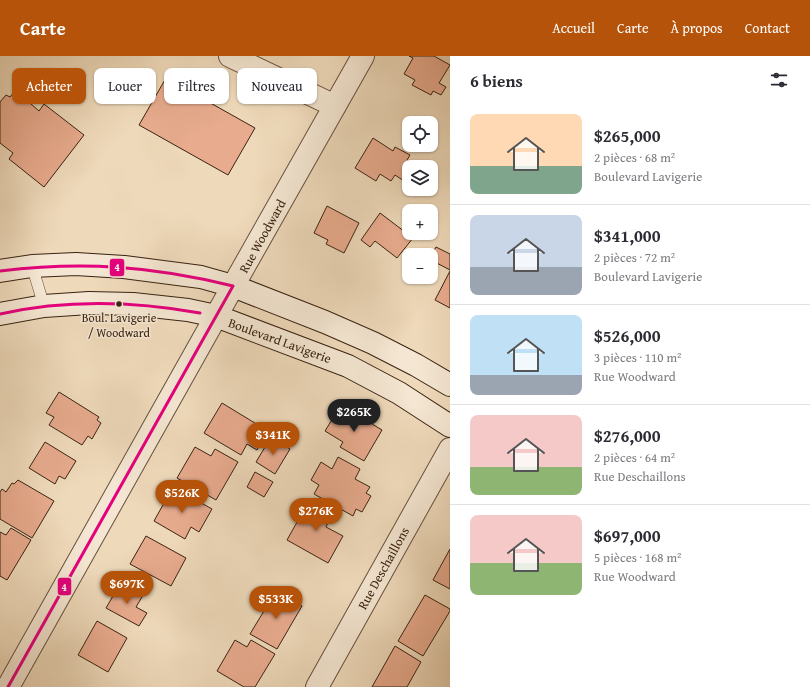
<!DOCTYPE html>
<html lang="fr">
<meta charset="utf-8">
<style>
:root{--surface:#fff;--page:#f2f2f3;--text:#2b2b33;--muted:#7c7c81;--line:#e1e1e2;--accent:#b45309}
body{margin:0;font-family:"Gentium Book Plus",serif;background:var(--page);color:var(--text);height:100vh;display:flex;flex-direction:column;font-size:15px;white-space:nowrap}
*{box-sizing:border-box;margin:0}
p{font-size:13px;color:var(--muted)}
.icon{flex:none;width:22px;height:22px;fill:none;stroke:currentColor;stroke-width:2;stroke-linecap:round;stroke-linejoin:round}
.map{position:relative;flex:1;overflow:hidden}
.side{display:flex;flex-direction:column;background:var(--surface);width:360px}
.side>*{flex:none}
.top-card{position:absolute;left:12px;top:12px;width:378px;height:36px;display:flex;gap:8px}
.tools{position:absolute;left:402px;top:60px;display:grid;gap:8px}
.tools a{display:grid;place-items:center;width:36px;height:36px;border-radius:8px;background:var(--surface);box-shadow:0 1px 3px #0004;font-size:20px}
.price{position:absolute;translate:-50% -34px;padding:0 9px;border-radius:14px;background:var(--accent);color:#fff;font-size:13px;line-height:26px;filter:drop-shadow(0 1px 2px #0008)}
.price::after{content:'';position:absolute;left:50%;top:24px;width:12px;height:9px;margin-left:-6px;background:inherit;clip-path:polygon(0 0,100% 0,50% 100%)}
.price.active{background:#222;color:#fff}
ul{padding:0;list-style:none}
li{display:flex;align-items:center;gap:12px;height:100px;padding:0 20px}
li+li{border-top:1px solid var(--line)}
li span{display:grid;place-items:center;flex:none;width:112px;height:80px;border-radius:8px;color:#555}
li>.icon{margin-inline-start:auto}
span .icon{width:48px;height:48px;fill:#fffc;stroke-width:1}
li b{font-size:17px}
h2{display:flex;justify-content:space-between;align-items:center;height:48px;padding:0 20px;font-size:17px}
.chip{padding:0 14px;border-radius:8px;background:var(--surface);box-shadow:0 1px 3px #0004;font-size:14px;line-height:36px}
.chip.active{background:var(--accent);color:#fff}
header{display:flex;align-items:center;gap:24px;box-sizing:border-box;height:56px;padding:0 20px;background:var(--accent);color:#fff}
header strong{font-size:19px}
nav{display:flex;gap:22px;margin-inline-start:auto;font-size:14px}
main{display:flex;flex:1;min-height:0}
.map>svg:first-child{display:block}
.building{fill:#e8ab8e;stroke:#3a2312}
.lines{fill:none;stroke-linecap:round;stroke-linejoin:round}
.service-casing{stroke:#67503c;stroke-width:12}
.minor-casing{stroke:#67503c;stroke-width:24}
.secondary-casing{stroke:#3a2312;stroke-width:24}
.service{stroke:#f4e6d2;stroke-width:11}
.minor{stroke:#f4e6d2;stroke-width:22}
.secondary{stroke:#f4e6d2;stroke-width:22}
.bus-1-casing{stroke:#f4e6d2;stroke-width:6}
.bus-1{stroke:#e5007d;stroke-width:3}
.bus-dot{fill:#3a2312;stroke:#f4e6d2;stroke-width:1.5}
.labels{text-anchor:middle;stroke-width:3;stroke-linejoin:round;paint-order:stroke}
.bus-label{font-size:12px;fill:#3a2312;stroke:#f4e6d2}
.street-label{font-size:13px;fill:#3a2312;stroke:#f4e6d2}
.line-badge{stroke:#f4e6d2;stroke-width:1.5}
.badge-label{font-size:11px;text-anchor:middle;font-weight:bold;fill:#fff}
</style>
<header>
<strong>Carte</strong>
<nav><a>Accueil</a><a>Carte</a><a>À propos</a><a>Contact</a></nav>
</header>
<main>
<div class="map">
<svg width="450" height="631" viewBox="0 0 450 631">
<rect width="100%" height="100%" fill="#eed9ba"/>
<filter id="stains"><feTurbulence type="fractalNoise" baseFrequency=".005" numOctaves="4"/><feColorMatrix values="0 0 0 0 .2 0 0 0 0 .09 0 0 0 0 .02 0 0 0 .5 -.17"/></filter>
<radialGradient id="worn" r=".72"><stop offset=".6" stop-color="#630" stop-opacity="0"/><stop offset="1" stop-color="#630" stop-opacity=".3"/></radialGradient>
<path class="building" d="M409,0h25l16,9 -11,18 7,4 -5,8 -8,-4 -2,4 -19,-10 3,-5 -11,-6 9,-16z
M166,22l89,50 -27,47 -89,-50z
M20,29l16,12 -5,7 8,7 5,-7 40,31 -40,52 -35,-28 4,-6 -13,-10v-41l6,-7 4,2z
M373,82l20,13 2,-4 15,8 -3,5 7,4 -2,3h-3v6l-5,8 -9,-6 -4,6 -11,-7 -4,7 -21,-13z
M327,150l32,17 -15,30 -18,-9 2,-4 -14,-7z
M380,157l33,25 -16,20 -22,-17 -5,6 -9,-7z
M436,191l14,7v16l-19,-10v-4z
M450,215v37l-15,-8z
M59,336l40,25 -2,3 4,3 -9,16 -4,-3 -6,9 -33,-20 5,-8 -8,-4z
M222,347l46,28 -11,19 -10,-6 -6,11 -37,-22z
M341,349l41,25 -18,31 -24,-14 3,-5 -18,-11z
M271,381l19,12 -15,25 -19,-12z
M45,386l31,19 -11,18 -6,-3 -4,8 -26,-16z
M195,391l16,9 4,-7 23,13 -22,38 -39,-22z
M338,401l22,12 -5,10 15,8 -4,6 5,3 -9,16 -6,-3 -3,7 -39,-22 5,-9 -8,-5 10,-18 11,7z
M255,416l18,10 -9,15 -17,-10z
M18,424l36,21 -22,37 -32,-19v-27l2,-3 4,3 6,-9 2,1z
M173,431l39,22 -13,23 -8,-5 -6,12 -31,-18z
M310,443l23,13 -7,15 17,9 -15,27 -41,-23z
M11,472l20,12 -24,40 -7,-4v-44l6,3z
M146,480l40,22 -15,28 -41,-22z
M450,493v40l-17,-9z
M120,528l22,13 -6,10 11,6 -8,13 -33,-18z
M276,535l26,15 -25,43 -27,-15z
M425,539l25,14v2l-27,45 -25,-15z
M97,565l30,17 -19,34 -30,-17z
M235,584l12,7 4,-7 24,14 -20,33h-11l-27,-16z
M395,590l26,16 -14,25h-35z"/>
<g class="lines">
<defs>
<path id="service" d="M32,210l12,40"/>
<path id="minor" d="M230,0l105,50
M8,631c118,-211 236,-421 355,-631
M317,631l133,-238"/>
<path id="secondary" d="M0,215l32,-5 44,-2 48,3 77,10 32,9 92,36 48,21 43,22 34,20
M0,258l44,-8 45,-3 44,1 55,6 28,6 132,50 51,27 51,33"/>
</defs>
<use href="#service" class="service-casing"/>
<use href="#minor" class="minor-casing"/>
<use href="#secondary" class="secondary-casing"/>
<use href="#service" class="service"/>
<use href="#minor" class="minor"/>
<use href="#secondary" class="secondary"/>
<defs>
<path id="bus-1" d="M0,215c83,-10 152,-5 233,15
M0,258c67,-15 133,-13 200,-1
M8,631l225,-401"/>
</defs>
<use href="#bus-1" class="bus-1-casing"/>
<use href="#bus-1" class="bus-1"/>
</g>
<circle class="bus-dot" cx="119" cy="248" r="3.5"/>
<g class="labels">
<g class="bus-label">
<text x="119" y="266">Boul. Lavigerie<tspan x="119" dy="15">/ Woodward</tspan></text>
</g>
<g class="street-label">
<text transform="translate(262 180) rotate(-61)" y="5">Rue Woodward</text>
<text transform="translate(280 284) rotate(20)" y="5">Boulevard Lavigerie</text>
<text transform="translate(383 512) rotate(-61)" y="5">Rue Deschaillons</text>
</g>
</g>
<g class="line-badge">
<rect x="109" y="202" width="16" height="19" rx="4" fill="#e5007d"/>
<rect x="57" y="521" width="15" height="19" rx="4" fill="#e5007d"/>
</g>
<g class="badge-label">
<text x="117" y="215">4</text>
<text x="64" y="535">4</text>
</g>
<rect width="100%" height="100%" filter="url(#stains)"/>
<rect width="100%" height="100%" fill="url(#worn)"/>
</svg>
<div class="tools">
<a><svg class="icon" aria-label="locate" viewBox="0 0 24 24"><circle cx="12" cy="12" r="6"/><path d="M12 2v4M12 18v4M2 12h4M18 12h4"/></svg></a>
<a><svg class="icon" aria-label="layers" viewBox="0 0 24 24"><path d="M12 4l9 5-9 5-9-5zM3 14l9 5 9-5"/></svg></a>
<a>+</a>
<a>−</a>
</div>
<b class="price active" style="left:354px;top:377px">$265K</b>
<b class="price" style="left:273px;top:400px">$341K</b>
<b class="price" style="left:182px;top:458px">$526K</b>
<b class="price" style="left:316px;top:476px">$276K</b>
<b class="price" style="left:127px;top:549px">$697K</b>
<b class="price" style="left:276px;top:564px">$533K</b>
<div class="top-card">
<a class="chip active">Acheter</a>
<a class="chip">Louer</a>
<a class="chip">Filtres</a>
<a class="chip">Nouveau</a>
</div>
</div>
<section class="side">
<h2>6 biens<svg class="icon" aria-label="filters" viewBox="0 0 24 24"><path d="M4 7h16M4 17h16"/><circle cx="9" cy="7" r="2"/><circle cx="15" cy="17" r="2"/></svg></h2>
<ul>
<li><span style="background:linear-gradient(#ffd9b3 65%,#7fa58c 0)"><svg class="icon" aria-label="home" viewBox="0 0 24 24"><path d="M3 11l9-7 9 7M6 9v11h12V9"/></svg></span><div><b>$265,000</b><p>2 pièces · 68 m²</p><p>Boulevard Lavigerie</p></div></li>
<li><span style="background:linear-gradient(#c9d6e8 65%,#9aa5b1 0)"><svg class="icon" aria-label="home" viewBox="0 0 24 24"><path d="M3 11l9-7 9 7M6 9v11h12V9"/></svg></span><div><b>$341,000</b><p>2 pièces · 72 m²</p><p>Boulevard Lavigerie</p></div></li>
<li><span style="background:linear-gradient(#bfe0f5 75%,#9aa5b1 0)"><svg class="icon" aria-label="home" viewBox="0 0 24 24"><path d="M3 11l9-7 9 7M6 9v11h12V9"/></svg></span><div><b>$526,000</b><p>3 pièces · 110 m²</p><p>Rue Woodward</p></div></li>
<li><span style="background:linear-gradient(#f6c9c9 65%,#8fb573 0)"><svg class="icon" aria-label="home" viewBox="0 0 24 24"><path d="M3 11l9-7 9 7M6 9v11h12V9"/></svg></span><div><b>$276,000</b><p>2 pièces · 64 m²</p><p>Rue Deschaillons</p></div></li>
<li><span style="background:linear-gradient(#f6c9c9 60%,#8fb573 0)"><svg class="icon" aria-label="home" viewBox="0 0 24 24"><path d="M3 11l9-7 9 7M6 9v11h12V9"/></svg></span><div><b>$697,000</b><p>5 pièces · 168 m²</p><p>Rue Woodward</p></div></li>
</ul>
</section>
</main>
